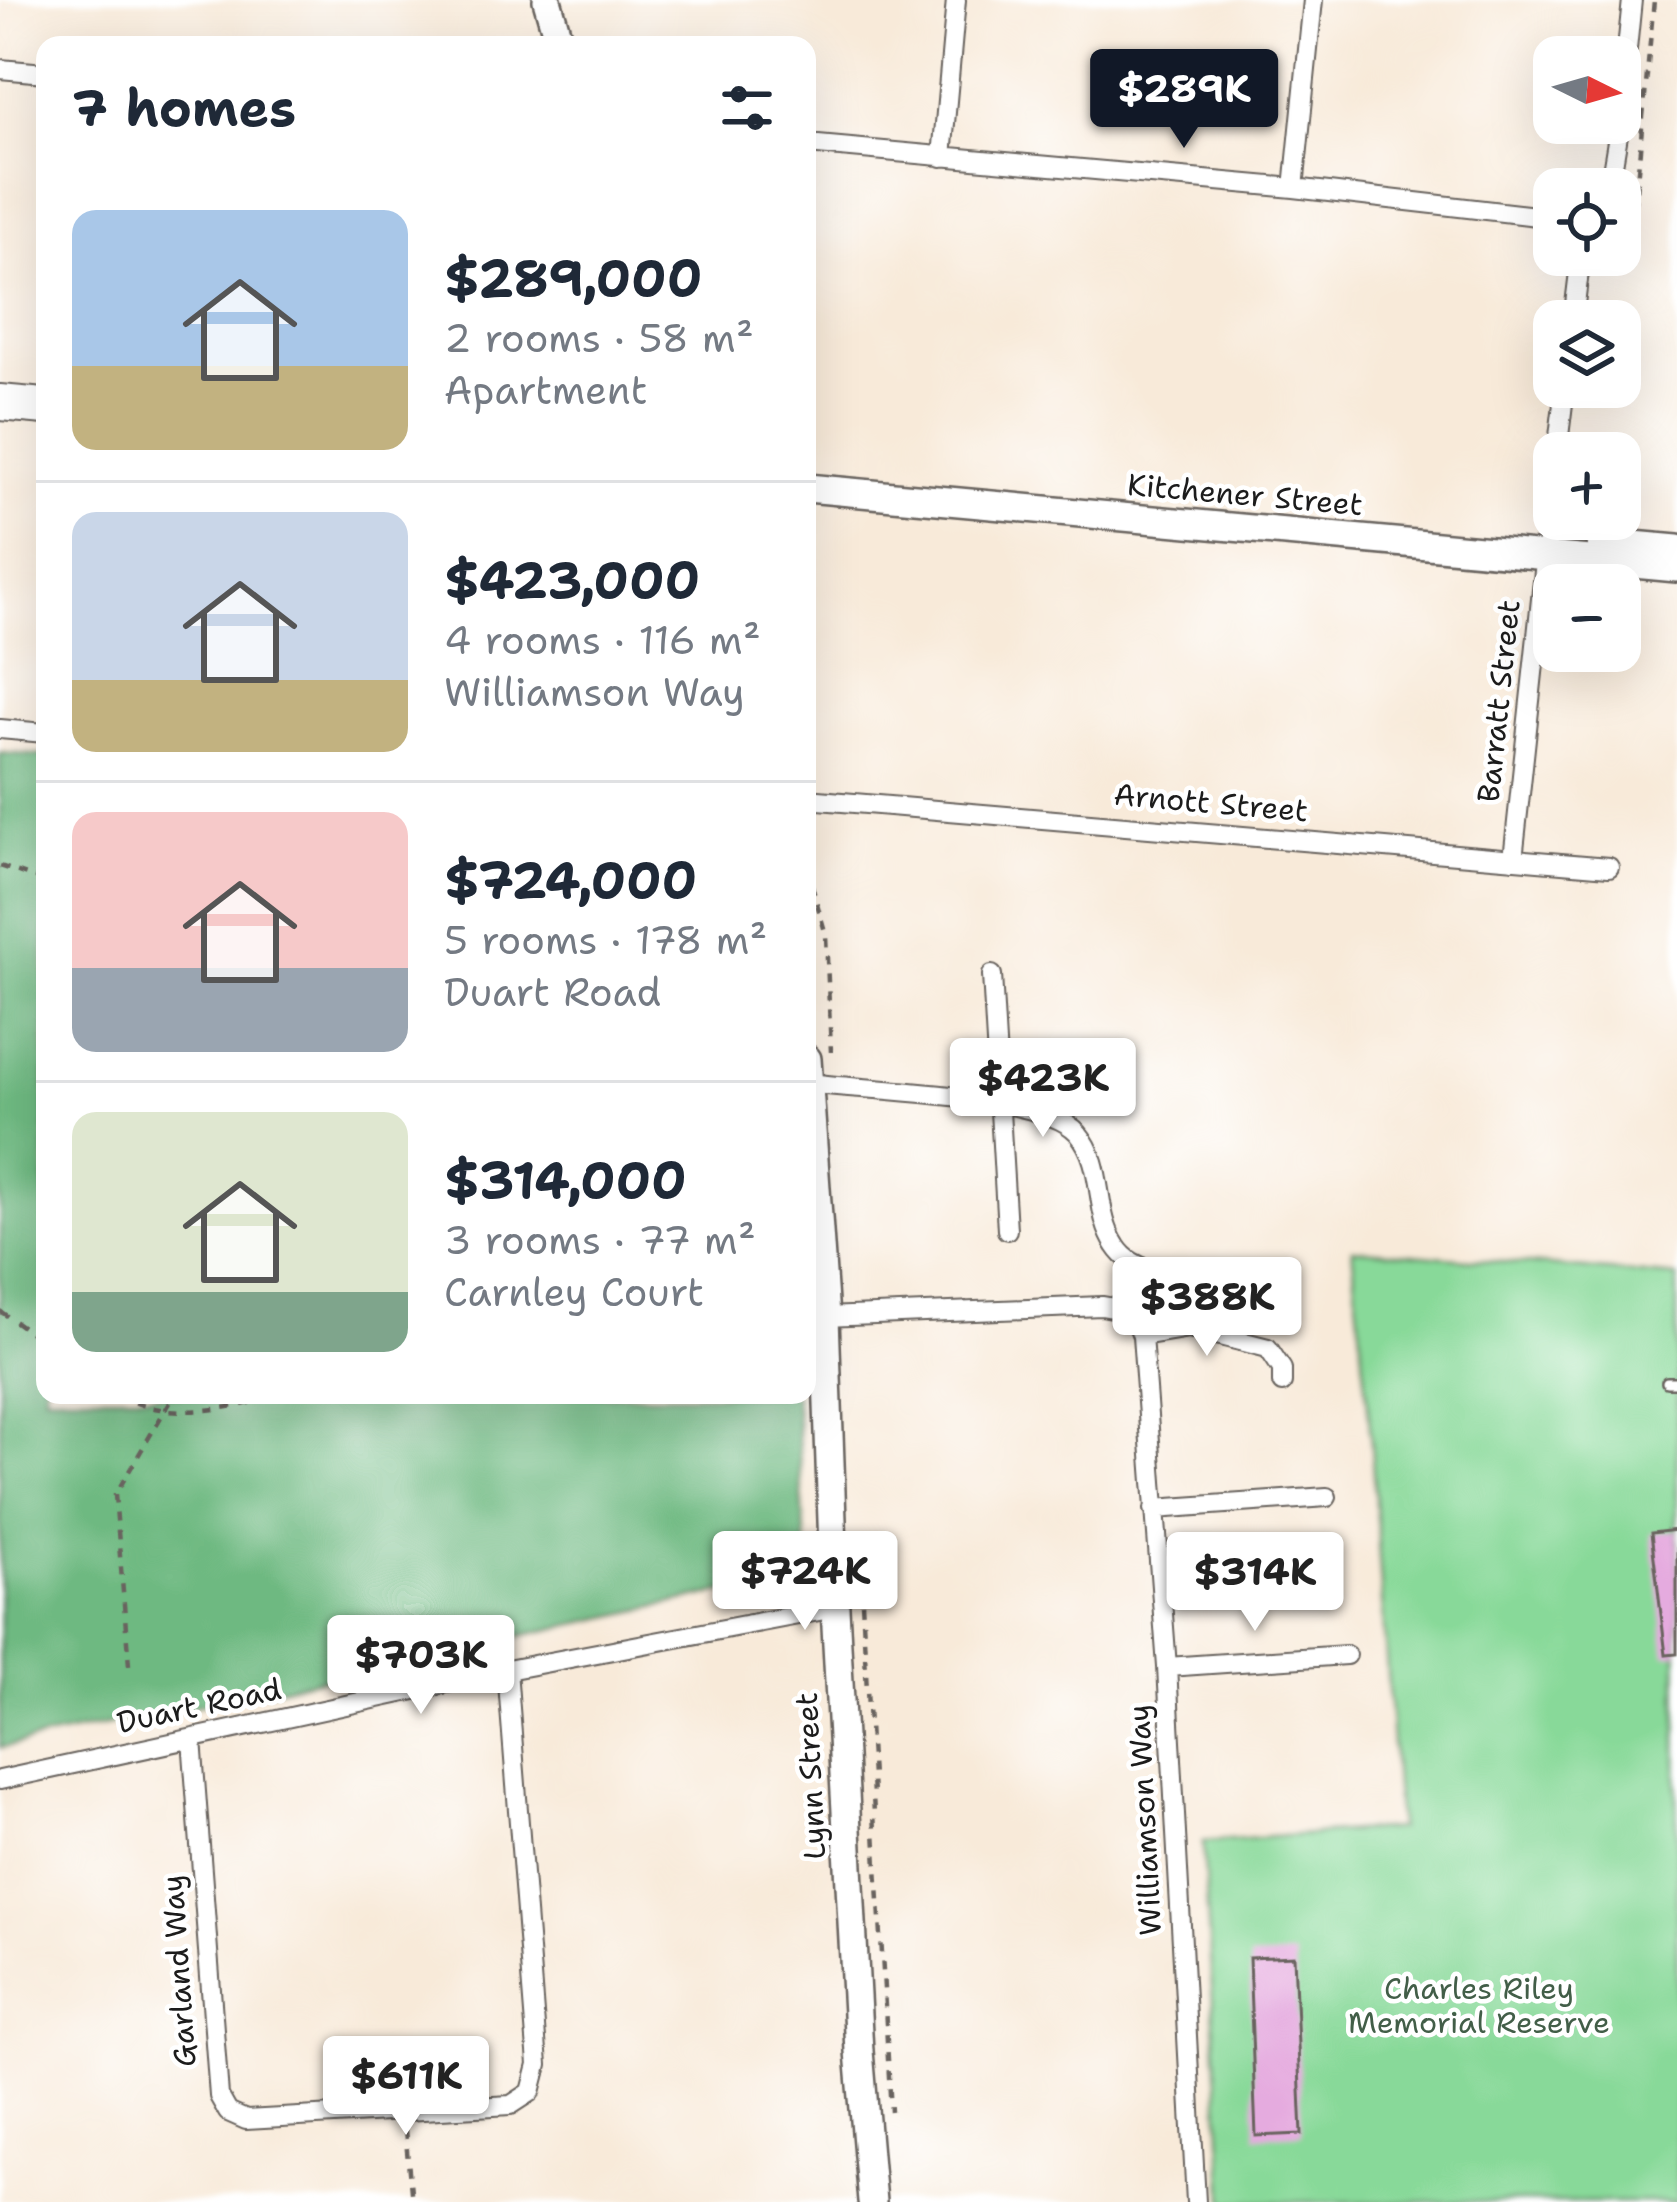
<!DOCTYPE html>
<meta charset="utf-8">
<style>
:root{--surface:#fff;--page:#f2f2f3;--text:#1f2937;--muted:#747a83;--line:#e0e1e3;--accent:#111827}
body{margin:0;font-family:"Shantell Sans",sans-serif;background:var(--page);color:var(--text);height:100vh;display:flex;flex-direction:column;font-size:45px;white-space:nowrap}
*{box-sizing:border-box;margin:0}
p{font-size:39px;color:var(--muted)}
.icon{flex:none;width:66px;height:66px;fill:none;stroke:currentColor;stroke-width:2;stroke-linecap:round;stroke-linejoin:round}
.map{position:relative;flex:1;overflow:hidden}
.details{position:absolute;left:36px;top:36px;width:780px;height:1368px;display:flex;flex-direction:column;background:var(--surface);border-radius:24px;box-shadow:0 12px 48px #0002}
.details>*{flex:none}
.needle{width:78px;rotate:95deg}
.fabs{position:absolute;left:1533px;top:36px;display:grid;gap:24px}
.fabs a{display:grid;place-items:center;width:108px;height:108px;border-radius:24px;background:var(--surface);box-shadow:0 12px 48px #0002;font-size:60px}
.price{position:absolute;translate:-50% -102px;padding:0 27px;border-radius:12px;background:#fff;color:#222;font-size:39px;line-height:78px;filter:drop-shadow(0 3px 6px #0008)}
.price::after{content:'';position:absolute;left:50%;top:72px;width:36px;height:27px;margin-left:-18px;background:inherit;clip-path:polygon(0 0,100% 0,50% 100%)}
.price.selected{background:var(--accent);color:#fff}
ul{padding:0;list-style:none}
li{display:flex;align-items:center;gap:36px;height:300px;padding:0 36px}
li+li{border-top:3px solid var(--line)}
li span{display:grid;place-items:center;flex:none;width:336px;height:240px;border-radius:24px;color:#555}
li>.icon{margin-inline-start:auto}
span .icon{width:144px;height:144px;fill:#fffc;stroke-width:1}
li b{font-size:51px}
h2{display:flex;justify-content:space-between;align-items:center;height:144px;padding:0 36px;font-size:51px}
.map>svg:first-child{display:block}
.green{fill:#88d999;stroke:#527a5a;stroke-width:3}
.forest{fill:#6eb981;stroke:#456a4e;stroke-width:3}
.building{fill:#e5abdf}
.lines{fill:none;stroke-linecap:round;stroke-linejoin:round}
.lane-casing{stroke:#69645e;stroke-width:14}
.street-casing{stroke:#69645e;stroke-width:22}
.secondary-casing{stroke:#69645e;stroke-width:32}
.path{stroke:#69645e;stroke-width:4.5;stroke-dasharray:9 9;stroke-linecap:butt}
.lane{stroke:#fff;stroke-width:9}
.street{stroke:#fff;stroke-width:18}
.secondary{stroke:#fff;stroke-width:27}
.labels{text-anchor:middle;stroke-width:9;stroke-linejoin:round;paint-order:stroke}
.street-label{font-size:30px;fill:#1c1c1c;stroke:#fff}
.park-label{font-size:30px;fill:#425e48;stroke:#fff}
</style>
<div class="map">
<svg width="1677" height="2202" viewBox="0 0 1677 2202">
<rect width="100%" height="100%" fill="#fff"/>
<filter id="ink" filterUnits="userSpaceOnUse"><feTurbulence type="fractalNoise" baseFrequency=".00833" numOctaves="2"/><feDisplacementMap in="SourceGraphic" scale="24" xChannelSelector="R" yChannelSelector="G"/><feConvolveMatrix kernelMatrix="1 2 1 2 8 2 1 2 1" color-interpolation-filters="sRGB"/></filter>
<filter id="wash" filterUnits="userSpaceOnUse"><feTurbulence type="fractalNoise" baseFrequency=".004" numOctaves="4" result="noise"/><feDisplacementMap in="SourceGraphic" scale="48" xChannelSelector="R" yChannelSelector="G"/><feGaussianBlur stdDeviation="2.7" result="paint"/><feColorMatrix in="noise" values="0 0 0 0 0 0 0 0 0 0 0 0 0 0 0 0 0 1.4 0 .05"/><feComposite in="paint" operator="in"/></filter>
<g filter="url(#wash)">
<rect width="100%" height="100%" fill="#f8ead9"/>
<path class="green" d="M1352,1249l325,28v925h-452l-22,-360 195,-14 -29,-412z"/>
<path class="forest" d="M0,753l45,3v639h750l13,179 -808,174z"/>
<g id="blocks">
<path class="building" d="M1677,1530v124l-11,1 -15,-122z
M1294,1956l8,178 -46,2 -7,-178z"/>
</g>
</g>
<g filter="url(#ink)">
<use href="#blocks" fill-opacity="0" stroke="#69645e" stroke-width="3"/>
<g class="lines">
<defs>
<path id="lane" d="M1667,1382h10"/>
<path id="street" d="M0,69l45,4
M1620,119l12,-119
M807,144l487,44 260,30
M942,157l14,-157
M1294,188l19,-188
M1609,189l11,-66
M1573,321l8,-66
M0,394l45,4
M0,411l45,4
M1557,453l8,-66
M0,729l45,4
M807,799l802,68
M1513,859l41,-381
M992,975l15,255
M808,1083c58,8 236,10 270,50 28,33 15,79 38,113 24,38 73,10 73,82
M825,1317l277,-11c22,3 33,8 40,30l25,331 29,535
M1142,1336l47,-8 79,20 14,21v14
M1154,1509l173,-12
M1167,1667l179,-12
M192,1739l27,357 9,16 18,8 265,-15 20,-13 7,-27 -31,-395
M0,1780l507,-110 328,-62"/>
<path id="secondary" d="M547,0l13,45
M807,488l870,80
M1600,542l77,7
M807,1059l18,258 10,291 24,443 13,151"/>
</defs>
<use href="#lane" class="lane-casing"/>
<use href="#street" class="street-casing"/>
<use href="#secondary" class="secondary-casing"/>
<path class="path" d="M1620,221l15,-19 19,-202
M0,866l45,15
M807,868l19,67 5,117
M0,1311l45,32
M119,1395c47,28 115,13 164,0
M859,1549l32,563
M129,1665l-14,-170 59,-100
M405,2130l7,72"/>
<use href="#lane" class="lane"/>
<use href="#street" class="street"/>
<use href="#secondary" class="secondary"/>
</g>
</g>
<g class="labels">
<g class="street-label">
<text transform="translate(1245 495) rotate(5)" y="10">Kitchener Street</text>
<text transform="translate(1499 701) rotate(-84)" y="10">Barratt Street</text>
<text transform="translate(1211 803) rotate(5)" y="10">Arnott Street</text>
<text transform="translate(199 1706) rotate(-12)" y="10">Duart Road</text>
<text transform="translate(811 1776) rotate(-93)" y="10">Lynn Street</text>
<text transform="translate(1145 1820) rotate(-93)" y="10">Williamson Way</text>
<text transform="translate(179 1971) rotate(-94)" y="10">Garland Way</text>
</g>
<g class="park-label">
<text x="1479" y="1999">Charles Riley<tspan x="1479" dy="34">Memorial Reserve</tspan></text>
</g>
</g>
</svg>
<div class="fabs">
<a><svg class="needle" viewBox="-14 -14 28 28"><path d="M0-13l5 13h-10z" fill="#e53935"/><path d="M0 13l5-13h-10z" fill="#747a83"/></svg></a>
<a><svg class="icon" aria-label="locate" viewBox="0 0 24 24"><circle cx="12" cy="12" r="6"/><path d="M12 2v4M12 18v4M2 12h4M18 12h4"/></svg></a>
<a><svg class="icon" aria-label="layers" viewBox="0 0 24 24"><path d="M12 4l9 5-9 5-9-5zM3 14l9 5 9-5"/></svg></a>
<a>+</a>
<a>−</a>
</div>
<b class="price selected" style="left:1184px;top:151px">$289K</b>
<b class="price" style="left:1043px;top:1140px">$423K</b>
<b class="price" style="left:1207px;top:1359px">$388K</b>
<b class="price" style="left:805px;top:1633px">$724K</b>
<b class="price" style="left:1255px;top:1634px">$314K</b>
<b class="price" style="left:421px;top:1717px">$703K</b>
<b class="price" style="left:406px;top:2138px">$611K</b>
<section class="details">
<h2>7 homes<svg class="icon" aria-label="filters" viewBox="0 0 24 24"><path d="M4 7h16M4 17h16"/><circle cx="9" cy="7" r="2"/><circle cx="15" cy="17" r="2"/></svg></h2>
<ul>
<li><span style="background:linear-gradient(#a9c7e8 65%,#c2b280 0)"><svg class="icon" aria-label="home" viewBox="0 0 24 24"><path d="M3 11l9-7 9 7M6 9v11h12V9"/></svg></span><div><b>$289,000</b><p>2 rooms · 58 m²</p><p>Apartment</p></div></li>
<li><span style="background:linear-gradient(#c9d6e8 70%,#c2b280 0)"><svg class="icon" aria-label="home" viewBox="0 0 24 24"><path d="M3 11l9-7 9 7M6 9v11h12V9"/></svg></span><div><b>$423,000</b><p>4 rooms · 116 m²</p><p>Williamson Way</p></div></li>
<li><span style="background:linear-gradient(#f6c9c9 65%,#9aa5b1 0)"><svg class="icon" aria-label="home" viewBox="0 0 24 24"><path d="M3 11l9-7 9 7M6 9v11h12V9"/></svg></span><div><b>$724,000</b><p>5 rooms · 178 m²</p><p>Duart Road</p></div></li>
<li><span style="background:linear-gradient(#dfe7d0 75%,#7fa58c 0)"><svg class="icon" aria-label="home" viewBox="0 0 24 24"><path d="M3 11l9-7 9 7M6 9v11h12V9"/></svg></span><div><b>$314,000</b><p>3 rooms · 77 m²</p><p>Carnley Court</p></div></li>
</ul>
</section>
</div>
